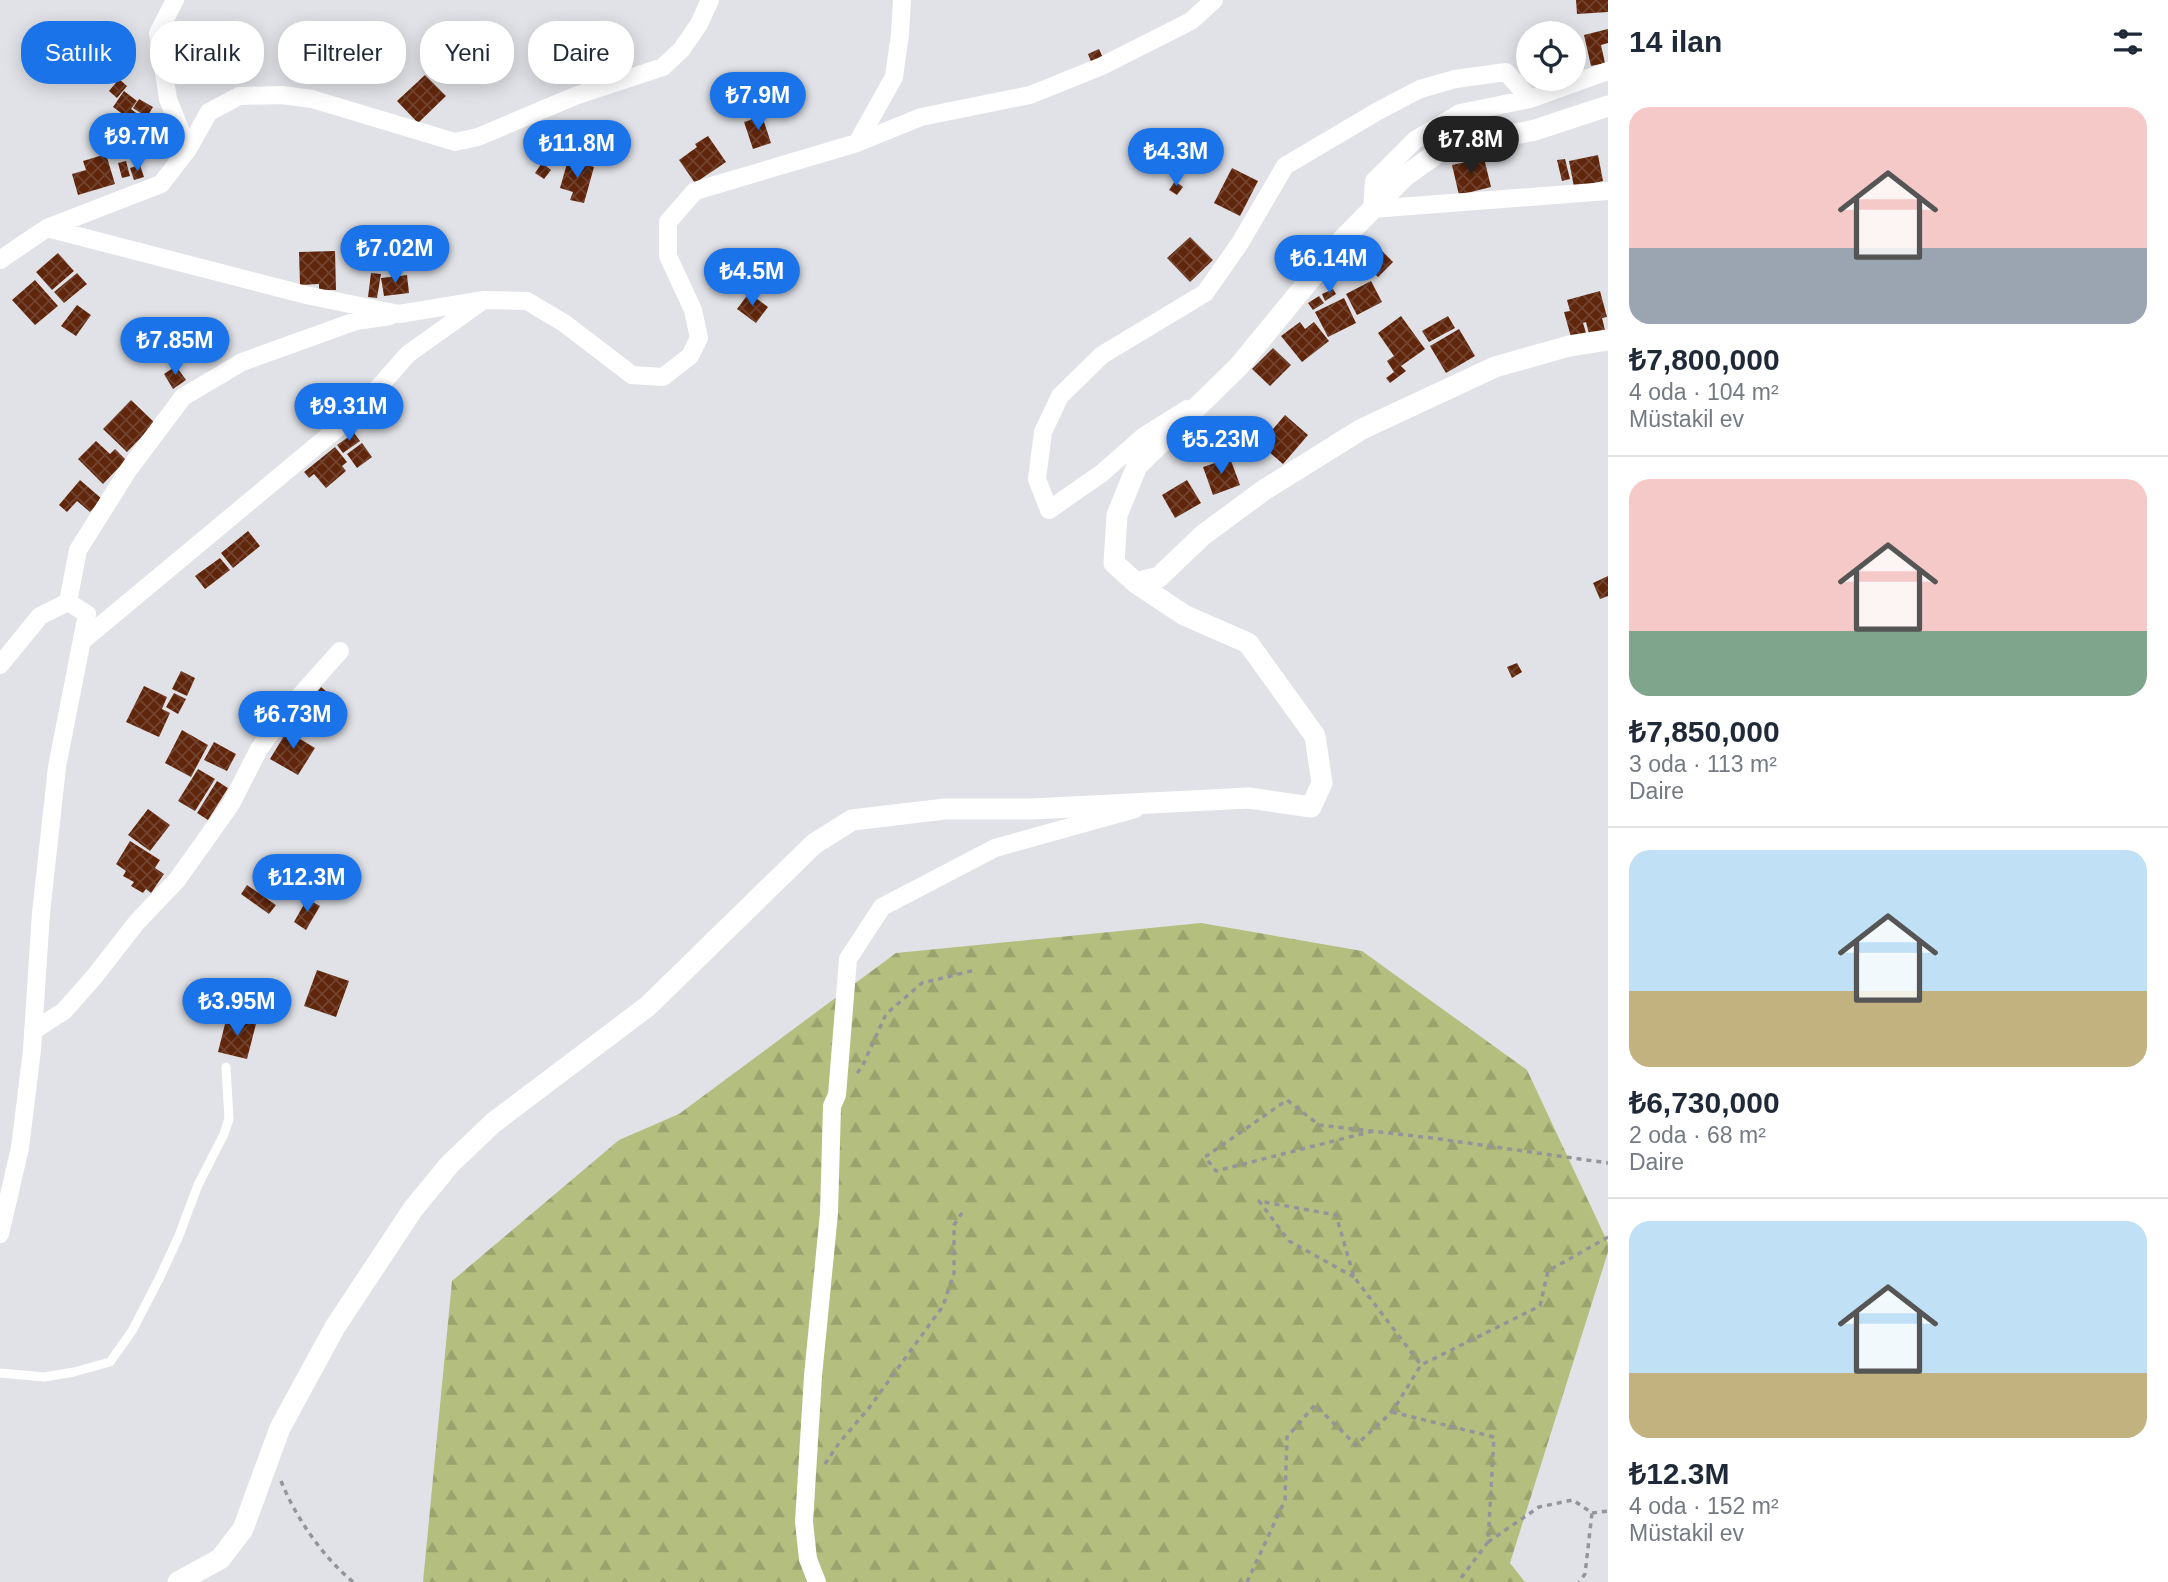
<!DOCTYPE html>
<html lang="tr">
<meta charset="utf-8">
<style>
:root{--surface:#fff;--page:#f6f6f7;--text:#1f2937;--muted:#747a83;--line:#e0e1e3;--accent:#1a73e8}
body{margin:0;font-family:Arial,sans-serif;background:var(--page);color:var(--text);height:100vh;display:flex;flex-direction:column;font-size:26px;white-space:nowrap}
*{box-sizing:border-box;margin:0}
p{font-size:23px;color:var(--muted)}
.icon{flex:none;width:38px;height:38px;fill:none;stroke:currentColor;stroke-width:2;stroke-linecap:round;stroke-linejoin:round}
.map{position:relative;flex:1;overflow:hidden}
.sheet{display:flex;flex-direction:column;background:var(--surface);width:560px}
.sheet>*{flex:none}
.top-card{position:absolute;left:21px;top:21px;width:665px;height:63px;display:flex;gap:14px}
.controls{position:absolute;left:1516px;top:21px;display:grid;gap:14px}
.controls a{display:grid;place-items:center;width:70px;height:70px;border-radius:50%;background:var(--surface);box-shadow:0 4px 18px #0003;font-size:35px}
.price{position:absolute;translate:-50% -60px;padding:0 16px;border-radius:24px;background:var(--accent);color:#fff;font-size:23px;line-height:46px;filter:drop-shadow(0 2px 4px #0008)}
.price::after{content:'';position:absolute;left:50%;top:42px;width:21px;height:16px;margin-left:-10px;background:inherit;clip-path:polygon(0 0,100% 0,50% 100%)}
.price.active{background:#222;color:#fff}
ul{padding:0;list-style:none}
li{display:grid;align-content:center;gap:14px;height:371px;padding:0 21px}
li+li{border-top:2px solid var(--line)}
li span{display:grid;place-items:center;height:217px;border-radius:21px;color:#555}
li>.icon{margin-inline-start:auto}
span .icon{width:126px;height:126px;fill:#fffc;stroke-width:1}
li b{font-size:30px}
h2{display:flex;justify-content:space-between;align-items:center;height:84px;padding:0 21px;font-size:30px}
.pill{padding:0 24px;border-radius:28px;background:var(--surface);box-shadow:0 4px 18px #0003;font-size:24px;line-height:63px}
.pill.active{background:var(--accent);color:#fff}
main{display:flex;flex:1;min-height:0}
.map>svg:first-child{display:block}
.forest{fill:url(#forest-firs)}
.building{fill:url(#building-cross-hatch)}
.lines{fill:none;stroke-linecap:round;stroke-linejoin:round}
.path{stroke:#949599;stroke-width:3.5;stroke-dasharray:5 5;stroke-linecap:butt}
.service{stroke:#fff;stroke-width:9}
.minor{stroke:#fff;stroke-width:18}
.tertiary{stroke:#fff;stroke-width:21}
</style>
<main>
<div class="map">
<svg width="1608" height="1582" viewBox="0 0 1608 1582">
<defs>
<pattern id="forest-firs" width="22" height="20" patternUnits="userSpaceOnUse" patternTransform="scale(1.75)"><rect width="22" height="20" fill="#b4be7f"/><path d="M5 1l3.5 6h-7zM16 11l3.5 6h-7z" fill="#9aa26d"/></pattern>
<pattern id="building-cross-hatch" width="8" height="8" patternUnits="userSpaceOnUse" patternTransform="scale(1.75)"><rect width="8" height="8" fill="#60260c"/><path d="M0 0l8 8M0 8l8-8" fill="none" stroke="#72432f"/></pattern>
</defs>
<rect width="100%" height="100%" fill="#e1e2e7"/>
<path class="forest" d="M1201,923l161,28 165,119 81,173v9l-98,311 15,19h-1102l29,-301 167,-141 60,-26 217,-161z"/>
<path class="building" d="M1576,0h32v12l-31,2z
M93,23l18,17 -20,20 -18,-17z
M1608,29v14l-7,2 4,18 -14,3 -7,-31z
M1099,49l5,11 -12,4 -4,-10z
M425,75l21,21 -28,27 -21,-22z
M119,79l8,7 -10,12 -8,-7z
M124,91l13,10 -6,8 13,10 -5,7 -26,-19z
M139,99l14,8 -6,10 -14,-9z
M762,116l9,27 -18,6 -9,-27z
M554,127l18,15 -18,21 -18,-15z
M708,136l18,26 -31,21 -16,-23 18,-13 -2,-3z
M106,154l9,30 -37,11 -6,-21 14,-4 -3,-9z
M1598,155l5,26 -29,6 -5,-26z
M1484,158l7,29 -32,8 -7,-30z
M1565,159l5,20 -8,2 -5,-21z
M568,160l26,7 -10,36 -14,-3 3,-8 -13,-4z
M126,161l4,15 -8,2 -4,-15z
M542,163l9,7 -7,9 -9,-6z
M140,165l4,12 -10,3 -4,-12z
M1232,168l26,13 -18,35 -26,-13z
M1175,181l8,6 -6,8 -8,-5z
M1190,237l23,23 -23,22 -23,-24z
M1369,238l24,24 -15,15 -25,-24z
M335,251l1,39h-17v-6l-19,1 -1,-33z
M58,253l16,18 -22,19 -16,-18z
M77,273l10,11 -23,19 -10,-11z
M371,273l10,1 -4,24 -9,-1z
M407,275l2,18 -25,3 -3,-18z
M35,280l23,26 -23,19 -23,-25z
M1371,281l11,21 -25,13 -11,-21z
M1333,289l3,5 -11,7 -3,-7z
M1600,291l7,26 -5,1 3,12 -16,4 -3,-12 -3,1 3,10 -15,4 -7,-25 6,-1 -3,-11z
M749,293l19,14 -12,16 -19,-14z
M1319,296l5,7 -11,7 -5,-7z
M1344,298l12,25 -28,14 -13,-25z
M77,305l14,10 -15,21 -15,-10z
M1401,316l24,33 -24,17 5,5 -16,12 -4,-5 8,-6 -7,-11 7,-5 -16,-23z
M1448,316l7,12 -26,14 -7,-11z
M1300,322l5,7 9,-7 15,19 -27,21 -21,-26z
M1459,329l16,27 -29,17 -16,-27z
M1273,348l18,17 -21,21 -18,-17z
M176,366l10,14 -13,9 -9,-15z
M131,400l24,23 -28,29 -24,-23z
M1285,415l23,20 -25,29 -23,-20z
M354,433l6,8 -17,12 -6,-8z
M96,441l14,13 5,-5 11,11 -23,24 -25,-25z
M362,443l10,14 -15,11 -10,-14z
M335,447l12,15 -5,4 4,5 -20,17 -12,-14 -5,4 -5,-6z
M1230,458l10,27 -27,10 -10,-28z
M80,480l22,19 -12,13 -13,-11 -10,11 -8,-7z
M1187,480l14,23 -26,15 -13,-23z
M248,531l12,15 -27,22 -12,-15z
M220,558l10,12 -25,19 -10,-13z
M1608,576v20l-8,3 -7,-16z
M1517,663l5,9 -10,6 -5,-11z
M181,671l14,7 -8,18 -15,-7z
M144,686l23,11 -5,12 8,4 -11,24 -33,-15z
M321,687l12,10 -4,5 15,11 -20,24 -26,-20z
M174,693l12,6 -8,15 -12,-7z
M293,721l8,5 -6,10 20,12 -17,27 -28,-16z
M182,730l26,15 -17,32 -26,-14z
M214,742l22,12 -9,17 -23,-11z
M198,769l17,10 -20,32 -17,-10z
M217,781l11,7 -20,32 -11,-7z
M148,809l22,16 -20,26 -22,-16z
M130,841l30,19 -5,8 9,6 -13,19 -5,-4 -3,4 -12,-7 3,-4 -11,-6 3,-5 -10,-7z
M247,885l29,20 -7,9 -28,-20z
M307,899l13,7 -14,24 -12,-8z
M317,970l32,11 -13,36 -32,-11z
M227,1016l29,8 -9,35 -29,-7z"/>
<g class="lines">
<path class="path" d="M857,1073l5,-6 24,-53 36,-31 53,-13
M1373,1131l-157,40 -11,-14 82,-57 32,25 113,13 176,25
M1354,1277l-65,-36 -30,-40 77,14 18,62 67,88
M1392,1412l102,25 -6,105 -30,40
M825,1464l14,-21 30,-35 74,-102 11,-33v-48l8,-12
M281,1481c15,37 41,75 72,101
M1592,1513l16,-2
M1488,1542l51,-35 34,-7 19,13 -7,61 -6,8
M1247,1582l38,-82 2,-63 28,-32 41,40 36,-33 29,-47 119,-59 8,-35 60,-34"/>
<path class="service" d="M0,1373l44,4 30,-5 36,-10 22,-31 27,-52 19,-41 20,-53 26,-51 5,-15 -3,-52"/>
<path class="minor" d="M175,0l-17,33 10,66 20,50
M1530,99l78,-28
M857,143l37,-66 6,-43 2,-34
M47,228l259,67 93,19 85,-14 43,1 37,22 68,52 31,2 27,-21 9,-18 -6,-28 -25,-54v-34l27,-31 162,-48 64,-26 109,-22 72,-29 89,-45 23,-21
M0,260l47,-32 114,-44 27,-35 21,-37 30,-16 43,-1 30,4 143,43 23,-5 97,-41 88,-29 19,-18 17,-25 11,-24
M1187,409l-43,27 -42,37 -53,37 -12,-31 6,-47 17,-36 42,-41 103,-62 35,-50 45,-77 93,-55 42,-22 35,-10 51,-7 24,27 -70,14 -45,27 -41,41 -2,28 236,-18
M68,602l10,-52 51,-81 54,-72 59,-35 114,-41 34,-5
M82,641l275,-229 51,-58 73,-52
M0,665l40,-49 28,-14 19,12 -30,153 -16,146 -9,137 -12,98 -20,86
M33,1031l31,-20 30,-34 43,-55 40,-42 54,-76 28,-55 31,-42 50,-56
M817,1582l-9,-23 -4,-37 9,-146 16,-163 3,-107 5,-11 11,-136 34,-52 113,-59 140,-39"/>
<path class="tertiary" d="M1608,106l-73,24 -92,19 -38,27 -61,62 -105,128 -102,100 -20,49 -3,48 22,20 23,-6 44,-42 61,-45 98,-61 133,-62 74,-21 39,-6
M178,1582l42,-23 23,-30 37,-101 55,-101 78,-118 37,-45 43,-41 155,-117 166,-162 38,-24 93,-11h87l217,-11 62,9 11,-24 -7,-47 -67,-93 -64,-28 -48,-32"/>
</g>
</svg>
<div class="controls">
<a><svg class="icon" aria-label="locate" viewBox="0 0 24 24"><circle cx="12" cy="12" r="6"/><path d="M12 2v4M12 18v4M2 12h4M18 12h4"/></svg></a>
</div>
<b class="price" style="left:758px;top:132px">₺7.9M</b>
<b class="price" style="left:137px;top:173px">₺9.7M</b>
<b class="price active" style="left:1471px;top:176px">₺7.8M</b>
<b class="price" style="left:577px;top:180px">₺11.8M</b>
<b class="price" style="left:1176px;top:188px">₺4.3M</b>
<b class="price" style="left:395px;top:285px">₺7.02M</b>
<b class="price" style="left:1329px;top:295px">₺6.14M</b>
<b class="price" style="left:752px;top:308px">₺4.5M</b>
<b class="price" style="left:175px;top:377px">₺7.85M</b>
<b class="price" style="left:349px;top:443px">₺9.31M</b>
<b class="price" style="left:1221px;top:476px">₺5.23M</b>
<b class="price" style="left:293px;top:751px">₺6.73M</b>
<b class="price" style="left:307px;top:914px">₺12.3M</b>
<b class="price" style="left:237px;top:1038px">₺3.95M</b>
<div class="top-card">
<a class="pill active">Satılık</a>
<a class="pill">Kiralık</a>
<a class="pill">Filtreler</a>
<a class="pill">Yeni</a>
<a class="pill">Daire</a>
</div>
</div>
<section class="sheet">
<h2>14 ilan<svg class="icon" aria-label="filters" viewBox="0 0 24 24"><path d="M4 7h16M4 17h16"/><circle cx="9" cy="7" r="2"/><circle cx="15" cy="17" r="2"/></svg></h2>
<ul>
<li><span style="background:linear-gradient(#f6c9c9 65%,#9aa5b1 0)"><svg class="icon" aria-label="home" viewBox="0 0 24 24"><path d="M3 11l9-7 9 7M6 9v11h12V9"/></svg></span><div><b>₺7,800,000</b><p>4 oda · 104 m²</p><p>Müstakil ev</p></div></li>
<li><span style="background:linear-gradient(#f6c9c9 70%,#7fa58c 0)"><svg class="icon" aria-label="home" viewBox="0 0 24 24"><path d="M3 11l9-7 9 7M6 9v11h12V9"/></svg></span><div><b>₺7,850,000</b><p>3 oda · 113 m²</p><p>Daire</p></div></li>
<li><span style="background:linear-gradient(#bfe0f5 65%,#c2b280 0)"><svg class="icon" aria-label="home" viewBox="0 0 24 24"><path d="M3 11l9-7 9 7M6 9v11h12V9"/></svg></span><div><b>₺6,730,000</b><p>2 oda · 68 m²</p><p>Daire</p></div></li>
<li><span style="background:linear-gradient(#bfe0f5 70%,#c2b280 0)"><svg class="icon" aria-label="home" viewBox="0 0 24 24"><path d="M3 11l9-7 9 7M6 9v11h12V9"/></svg></span><div><b>₺12.3M</b><p>4 oda · 152 m²</p><p>Müstakil ev</p></div></li>
</ul>
</section>
</main>
